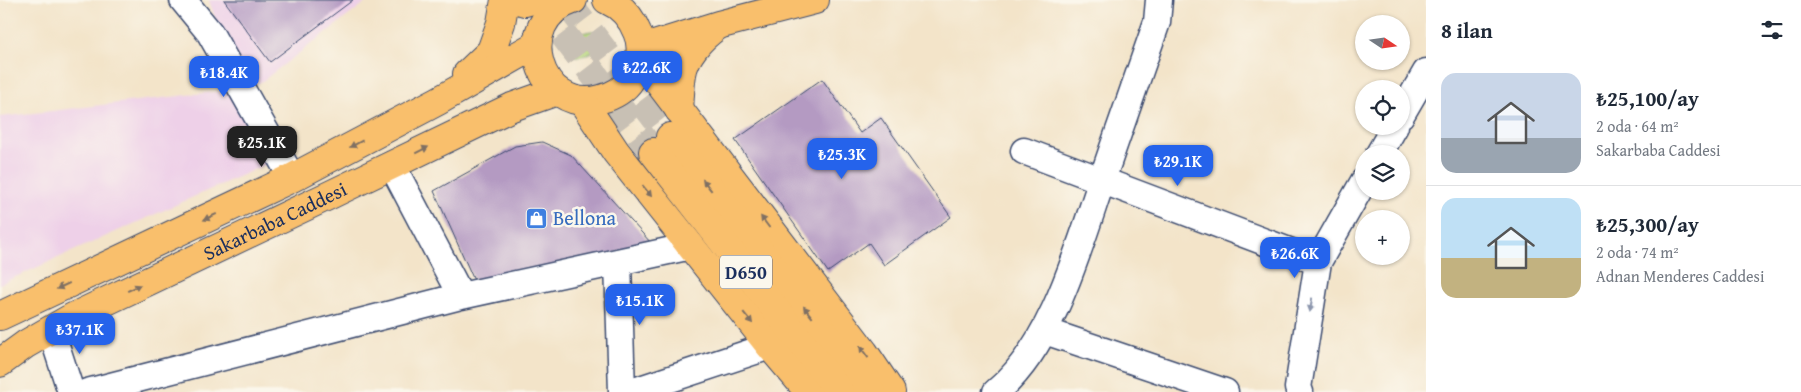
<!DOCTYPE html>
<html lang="tr">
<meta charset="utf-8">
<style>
:root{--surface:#fff;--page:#f6f6f7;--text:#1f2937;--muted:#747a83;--line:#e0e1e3;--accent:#2563eb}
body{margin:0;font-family:"Gentium Book Plus",serif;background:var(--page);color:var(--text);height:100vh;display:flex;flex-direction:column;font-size:19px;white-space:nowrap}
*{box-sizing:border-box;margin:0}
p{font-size:16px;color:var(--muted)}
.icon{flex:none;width:28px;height:28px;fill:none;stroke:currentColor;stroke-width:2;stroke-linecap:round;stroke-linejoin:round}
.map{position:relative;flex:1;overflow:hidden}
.drawer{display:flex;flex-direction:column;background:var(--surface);width:375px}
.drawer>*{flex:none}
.needle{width:32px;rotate:103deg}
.tools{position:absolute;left:1355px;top:15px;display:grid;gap:10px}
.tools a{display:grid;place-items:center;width:55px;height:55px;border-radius:50%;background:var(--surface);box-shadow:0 1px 4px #0004;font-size:25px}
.price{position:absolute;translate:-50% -42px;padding:0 11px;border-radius:10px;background:var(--accent);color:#fff;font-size:16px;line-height:32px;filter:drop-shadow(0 1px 2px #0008)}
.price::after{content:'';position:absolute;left:50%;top:30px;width:15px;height:11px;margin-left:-8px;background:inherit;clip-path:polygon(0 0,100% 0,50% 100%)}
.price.selected{background:#222;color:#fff}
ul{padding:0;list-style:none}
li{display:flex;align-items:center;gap:15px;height:125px;padding:0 15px}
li+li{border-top:1px solid var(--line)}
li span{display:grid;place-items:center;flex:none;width:140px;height:100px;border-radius:15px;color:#555}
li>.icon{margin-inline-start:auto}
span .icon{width:60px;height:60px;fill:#fffc;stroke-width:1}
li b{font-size:21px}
h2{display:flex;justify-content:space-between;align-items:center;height:60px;padding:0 15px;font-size:21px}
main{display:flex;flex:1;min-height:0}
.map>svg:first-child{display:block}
.built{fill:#eed0e8}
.green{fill:#b7d67d;stroke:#69826e}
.building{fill:#b49ac2}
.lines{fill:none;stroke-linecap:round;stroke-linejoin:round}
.major-tunnel{stroke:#c8c0b4;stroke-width:28;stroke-dasharray:28 14;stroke-linecap:butt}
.minor-casing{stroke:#3b4a6e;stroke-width:29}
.major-casing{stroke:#3b4a6e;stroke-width:30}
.minor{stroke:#fff;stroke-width:26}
.major{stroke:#f9bf6c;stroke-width:28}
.oneway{fill:#7f7064}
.oneway2{fill:#8d97ae}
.labels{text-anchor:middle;stroke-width:5;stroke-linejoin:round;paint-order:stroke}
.shield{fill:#fbf7ec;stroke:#5e6b89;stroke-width:1}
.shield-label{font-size:19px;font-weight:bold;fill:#1b2f5e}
.shop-label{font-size:20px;fill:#366cbe;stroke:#fbf7ec;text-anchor:start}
.street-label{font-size:20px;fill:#1b2f5e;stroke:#fbf7ec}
</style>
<main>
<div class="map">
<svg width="1426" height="392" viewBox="0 0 1426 392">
<rect width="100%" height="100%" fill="#fbf7ec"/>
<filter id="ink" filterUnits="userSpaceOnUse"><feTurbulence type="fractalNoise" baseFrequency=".02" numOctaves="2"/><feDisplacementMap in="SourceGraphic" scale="10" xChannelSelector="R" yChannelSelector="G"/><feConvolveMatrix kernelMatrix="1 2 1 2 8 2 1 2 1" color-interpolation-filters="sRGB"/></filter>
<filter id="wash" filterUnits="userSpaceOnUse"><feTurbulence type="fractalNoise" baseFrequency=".0096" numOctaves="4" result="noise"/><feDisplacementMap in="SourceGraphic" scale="20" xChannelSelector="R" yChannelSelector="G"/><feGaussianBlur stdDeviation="1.12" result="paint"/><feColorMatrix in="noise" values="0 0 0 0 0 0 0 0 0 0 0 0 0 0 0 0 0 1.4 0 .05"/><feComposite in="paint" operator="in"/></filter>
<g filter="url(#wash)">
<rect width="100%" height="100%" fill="#f3e4c9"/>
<path class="built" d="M209,0h160l-108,82 -21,7 42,68 -282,127v-167l239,-28z"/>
<path class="green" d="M592,31l8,4c4,16 -20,27 -32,18v-7c6,-9 13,-14 24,-15z"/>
<g id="blocks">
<path class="building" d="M224,0h129l-83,62z
M822,79l38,54 21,-15 70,99 -67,48 -15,-22 -41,29 -93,-132z
M542,142l29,13 81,89 -175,43 -43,-96 81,-45z"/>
</g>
</g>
<g filter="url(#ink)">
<use href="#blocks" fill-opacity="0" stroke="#3b4a6e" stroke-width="1"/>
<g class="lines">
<path class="major-tunnel" d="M537,0l116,152
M565,0l105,137"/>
<defs>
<path id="minor" d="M183,0l27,33 82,145
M1401,115l25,-43
M1024,151l294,111
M1379,154l16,-28
M392,165l69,131
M618,262l4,130
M51,330l20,62
M1045,331l180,61
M87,392l374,-96 230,-50
M631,392l139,-46
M996,392c56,-45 83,-145 106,-212 18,-53 37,-106 55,-158l2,-22
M1300,392l-2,-4 20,-126 46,-81"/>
<g id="major">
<path d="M518,0l7,2 7,-2"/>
<path d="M573,0c-63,20 -35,116 28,99 12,-3 24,-10 30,-20 9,-14 13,-32 6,-47 -6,-15 -16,-26 -30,-32"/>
<path d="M641,49l77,-24 97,-25"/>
<path d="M640,58l224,294 27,40"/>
<path d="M467,74l24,-23 10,-28 4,-23"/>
<path d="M582,101l34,51 154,194 39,46"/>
<path d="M679,110c1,-12 1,-24 3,-36 3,-19 19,-36 34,-47"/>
<path d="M670,137l201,255"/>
<path d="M653,152l187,240"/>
<path d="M0,316l292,-138 146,-77 98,-56"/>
<path id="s1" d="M0,363l26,-19 47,-27 259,-123 180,-87 45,-16"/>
</g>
</defs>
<use href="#minor" class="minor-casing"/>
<use href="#major" class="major-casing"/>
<use href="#minor" class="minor"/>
<use href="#major" class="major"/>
</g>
<defs><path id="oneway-solid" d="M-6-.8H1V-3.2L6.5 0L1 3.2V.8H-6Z" transform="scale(1.25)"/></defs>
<g class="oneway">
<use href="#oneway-solid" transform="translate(356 144) rotate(152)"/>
<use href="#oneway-solid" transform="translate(422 150) rotate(-26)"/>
<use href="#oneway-solid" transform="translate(707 185) rotate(-128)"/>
<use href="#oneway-solid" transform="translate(647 191) rotate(51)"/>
<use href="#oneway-solid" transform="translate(210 217) rotate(155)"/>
<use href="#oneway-solid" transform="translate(765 222) rotate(-127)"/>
<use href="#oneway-solid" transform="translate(63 286) rotate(155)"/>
<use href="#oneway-solid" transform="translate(134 288) rotate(-25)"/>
<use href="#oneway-solid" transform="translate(808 312) rotate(-128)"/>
<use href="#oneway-solid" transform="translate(748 318) rotate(51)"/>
<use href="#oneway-solid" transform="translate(864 352) rotate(-126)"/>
</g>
<use class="oneway2" href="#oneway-solid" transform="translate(1311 305) rotate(99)"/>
</g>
<defs>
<symbol id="shop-square" viewBox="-11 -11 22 22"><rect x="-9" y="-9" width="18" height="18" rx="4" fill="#3f7fe0" stroke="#fbf7ec"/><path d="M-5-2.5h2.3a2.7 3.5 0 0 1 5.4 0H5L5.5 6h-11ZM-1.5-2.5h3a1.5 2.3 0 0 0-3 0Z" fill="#fff"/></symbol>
</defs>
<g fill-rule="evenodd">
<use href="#shop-square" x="524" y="206" width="25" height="25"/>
</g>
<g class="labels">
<rect class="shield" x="720" y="255.5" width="52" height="33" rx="4"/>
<g class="shield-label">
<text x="746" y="279">D650</text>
</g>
<g class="shop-label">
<text x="553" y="225">Bellona</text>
</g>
<g class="street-label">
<text dy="7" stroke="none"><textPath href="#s1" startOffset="310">Sakarbaba Caddesi</textPath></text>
</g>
</g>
</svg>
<div class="tools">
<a><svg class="needle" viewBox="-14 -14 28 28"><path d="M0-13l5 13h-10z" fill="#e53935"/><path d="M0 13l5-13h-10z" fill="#747a83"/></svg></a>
<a><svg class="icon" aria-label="locate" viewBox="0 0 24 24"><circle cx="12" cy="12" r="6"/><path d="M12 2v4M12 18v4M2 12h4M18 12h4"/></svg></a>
<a><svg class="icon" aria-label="layers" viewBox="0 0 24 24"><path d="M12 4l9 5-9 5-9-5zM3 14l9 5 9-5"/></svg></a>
<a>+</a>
</div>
<b class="price" style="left:647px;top:93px">₺22.6K</b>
<b class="price" style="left:224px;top:98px">₺18.4K</b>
<b class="price selected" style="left:262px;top:168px">₺25.1K</b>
<b class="price" style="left:842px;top:180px">₺25.3K</b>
<b class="price" style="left:1178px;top:187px">₺29.1K</b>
<b class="price" style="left:1295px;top:279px">₺26.6K</b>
<b class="price" style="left:640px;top:326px">₺15.1K</b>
<b class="price" style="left:80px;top:355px">₺37.1K</b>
</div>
<section class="drawer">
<h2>8 ilan<svg class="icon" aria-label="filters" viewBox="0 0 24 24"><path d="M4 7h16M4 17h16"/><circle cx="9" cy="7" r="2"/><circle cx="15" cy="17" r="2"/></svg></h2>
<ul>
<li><span style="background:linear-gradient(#c9d6e8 65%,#9aa5b1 0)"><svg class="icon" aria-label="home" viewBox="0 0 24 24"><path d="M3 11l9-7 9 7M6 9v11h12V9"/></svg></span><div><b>₺25,100/ay</b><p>2 oda · 64 m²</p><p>Sakarbaba Caddesi</p></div></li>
<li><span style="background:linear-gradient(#bfe0f5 60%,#c2b280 0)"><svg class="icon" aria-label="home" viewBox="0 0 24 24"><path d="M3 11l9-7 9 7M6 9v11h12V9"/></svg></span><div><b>₺25,300/ay</b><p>2 oda · 74 m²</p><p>Adnan Menderes Caddesi</p></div></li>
</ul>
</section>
</main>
